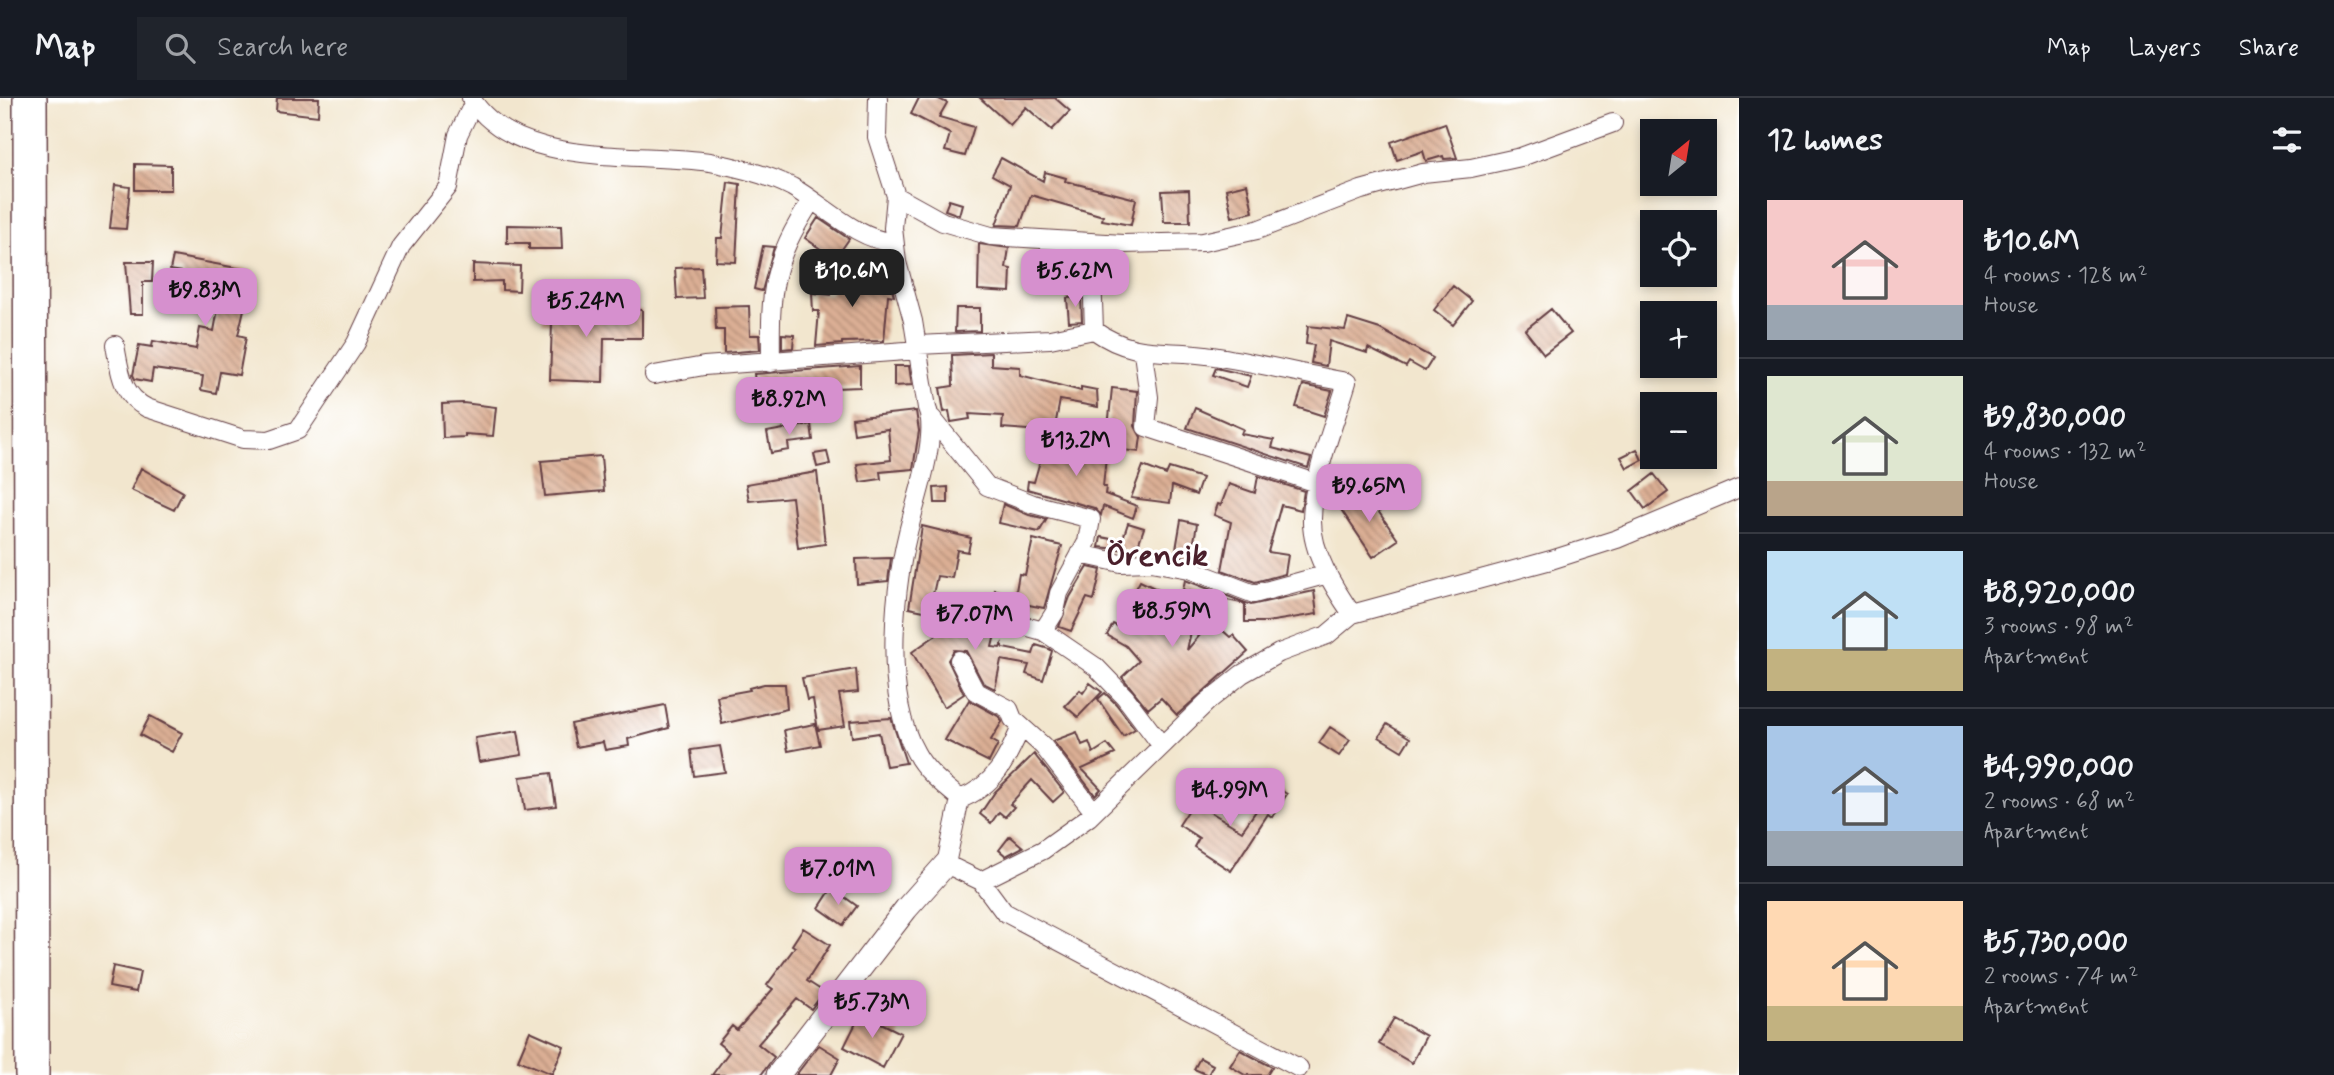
<!DOCTYPE html>
<meta charset="utf-8">
<style>
:root{--surface:#171b24;--page:#20242c;--text:#f1f3f6;--muted:#9ea1a6;--line:#363941;--accent:#d690ce}
body{margin:0;font-family:Mynerve,sans-serif;background:var(--page);color:var(--text);height:100vh;display:flex;flex-direction:column;font-size:26px;white-space:nowrap}
*{box-sizing:border-box;margin:0}
p{font-size:23px;color:var(--muted)}
.icon{flex:none;width:38px;height:38px;fill:none;stroke:currentColor;stroke-width:2;stroke-linecap:round;stroke-linejoin:round}
.map{position:relative;flex:1;overflow:hidden}
.sheet{display:flex;flex-direction:column;background:var(--surface);width:595px}
.sheet>*{flex:none}
.needle{width:46px;rotate:30deg}
.fabs{position:absolute;left:1640px;top:21px;display:grid;gap:14px}
.fabs a{display:grid;place-items:center;width:77px;height:77px;border-radius:0px;background:var(--surface);box-shadow:0 4px 10px #0003;font-size:35px}
.price{position:absolute;translate:-50% -60px;padding:0 16px;border-radius:14px;background:var(--accent);color:#111;font-size:23px;line-height:46px;filter:drop-shadow(0 2px 4px #0008)}
.price::after{content:'';position:absolute;left:50%;top:42px;width:21px;height:16px;margin-left:-10px;background:inherit;clip-path:polygon(0 0,100% 0,50% 100%)}
.price.on{background:#222;color:#fff}
ul{padding:0;list-style:none}
li{display:flex;align-items:center;gap:21px;height:175px;padding:0 28px}
li+li{border-top:2px solid var(--line)}
li span{display:grid;place-items:center;flex:none;width:196px;height:140px;border-radius:0px;color:#555}
li>.icon{margin-inline-start:auto}
span .icon{width:84px;height:84px;fill:#fffc;stroke-width:1}
li b{font-size:30px}
h2{display:flex;justify-content:space-between;align-items:center;height:84px;padding:0 28px;font-size:30px}
header{display:flex;align-items:center;gap:42px;box-sizing:border-box;height:98px;padding:0 35px;background:var(--surface);border-bottom:2px solid var(--line)}
header strong{font-size:33px}
nav{display:flex;gap:38px;margin-inline-start:auto;font-size:24px}
.search{width:490px;height:63px;background:var(--page);display:flex;align-items:center;gap:18px;box-sizing:border-box;padding:0 24px;border-radius:0px;color:var(--muted);font-size:26px}
main{display:flex;flex:1;min-height:0}
.map>svg:first-child{display:block}
.building{fill:url(#building-back-hatch)}
.lines{fill:none;stroke-linecap:round;stroke-linejoin:round}
.minor-casing{stroke:#633d43;stroke-width:20}
.tertiary-casing{stroke:#633d43;stroke-width:25}
.motorway-casing{stroke:#633d43;stroke-width:36}
.minor{stroke:#fff;stroke-width:18}
.tertiary{stroke:#fff;stroke-width:23}
.motorway{stroke:#fff;stroke-width:33}
.labels{text-anchor:middle;stroke-width:6;stroke-linejoin:round;paint-order:stroke}
.quarter-label{font-size:32px;font-weight:bold;fill:#4a1f2b;stroke:#fff}
</style>
<header>
<strong>Map</strong>
<div class="search"><svg class="icon" aria-label="search" viewBox="0 0 24 24"><circle cx="10" cy="10" r="6"/><path d="M15 15l6 6"/></svg>Search here</div>
<nav><a>Map</a><a>Layers</a><a>Share</a></nav>
</header>
<main>
<div class="map">
<svg width="1739" height="977" viewBox="0 0 1739 977">
<defs>
<pattern id="building-back-hatch" width="6" height="6" patternUnits="userSpaceOnUse" patternTransform="scale(1.75)"><rect width="6" height="6" fill="#dbaf94"/><path d="M-1 5l2 2M0 0l6 6M5-1l2 2" fill="none" stroke="#b48e79"/></pattern>
</defs>
<rect width="100%" height="100%" fill="#fff"/>
<filter id="ink" filterUnits="userSpaceOnUse"><feTurbulence type="fractalNoise" baseFrequency=".0143" numOctaves="2"/><feDisplacementMap in="SourceGraphic" scale="14" xChannelSelector="R" yChannelSelector="G"/><feConvolveMatrix kernelMatrix="1 2 1 2 8 2 1 2 1" color-interpolation-filters="sRGB"/></filter>
<filter id="wash" filterUnits="userSpaceOnUse"><feTurbulence type="fractalNoise" baseFrequency=".00686" numOctaves="4" result="noise"/><feDisplacementMap in="SourceGraphic" scale="28" xChannelSelector="R" yChannelSelector="G"/><feGaussianBlur stdDeviation="1.57" result="paint"/><feColorMatrix in="noise" values="0 0 0 0 0 0 0 0 0 0 0 0 0 0 0 0 0 1.4 0 .05"/><feComposite in="paint" operator="in"/></filter>
<g filter="url(#wash)">
<rect width="100%" height="100%" fill="#f2e6ce"/>
<g id="blocks">
<path class="building" d="M277,0h42l-1,18 -42,-5z
M919,0h18l10,5 -8,14 35,10 -9,29 -20,-5 5,-17 -39,-20z
M980,0h75l15,13 -18,19 -26,-23 -16,18z
M1445,25l12,35 -13,1 -1,-3 -17,5 -3,-10 -26,9 -6,-18z
M1001,60l42,23 2,-9 21,6 -1,3 71,18 -5,26 -29,-5 1,-4 -72,-21 -11,31 -24,-1 14,-40 -18,-10z
M135,66l36,1v25h-36z
M728,84l12,2 -4,78 -20,-1 1,-23h5z
M1247,86l6,28 -21,5 -6,-28z
M115,87l15,2 -4,42 -16,-1z
M1189,92l1,32h-26l-2,-31z
M949,102l13,4 -3,11 -14,-5z
M818,120l31,21 -14,20 -30,-21z
M507,127l54,1 1,23h-33v-6h-22z
M979,146l30,4 -3,20 5,1 -1,23 -32,-2z
M763,148l11,1 -12,44 -8,-2z
M173,158l80,15 -15,64 8,2 -7,38 -19,-3 -4,21 -15,-3 2,-14 -50,-7 -2,13 -16,-3 -2,-4 6,-30 13,2 1,-6 43,8 4,-21 14,3 7,-38 -41,-8 3,-13 -13,-2z
M126,164h27l-1,20h-9v32h-13z
M473,166l47,2 -1,25 -17,-1v-9l-29,1z
M701,169l2,31 -26,1 -2,-31z
M832,169l21,1 -1,7 37,2 5,19 -6,-1 -4,46 -42,1v2l-26,2 3,-35h-6l-1,-18 19,2z
M1453,188l19,15 -19,24 -19,-15z
M1081,199l1,24 -13,1 -2,-24z
M749,208l1,29h9l1,15 -36,3v-23h-8l-1,-23z
M543,209l99,3v28h-38l-1,44 -53,-2 2,-56 -10,-1z
M956,210h24v23l-25,1z
M1551,211l20,24 -27,21 -19,-24z
M1348,221l32,10 53,29 -8,13 -16,-9 -3,5 -38,-19 -1,5 -38,-12 -3,25 -15,-3 3,-18 -8,-1 2,-18 37,4z
M782,236l12,1 -1,13 -11,1z
M991,255v12l29,2v8l61,16v-4l16,3 1,17 -38,-7 -6,32 -52,-4 1,-12 -34,-2 1,5 -19,3 -2,-11 -5,1 -4,-24 13,-2 -1,-31z
M860,268v21l-50,2v6l-23,1v-8l-31,2 -2,-16z
M894,268h15l3,19 -18,1z
M1216,270l35,8 -4,11 -34,-12z
M1303,287l29,6 -8,25 -28,-9z
M1112,290l25,3 -2,35 6,11 -2,15 -33,-4z
M463,305l33,4 -3,29 -28,-2v3l-22,1 -1,-34z
M1195,310l48,21 -2,5 33,6 -2,8 39,10 -3,10 -121,-40z
M916,313l3,20 -6,38 -33,3 1,7 -21,3 -3,-18 34,-4 -3,-31 -34,5 -2,-16z
M811,326l2,16 -25,3 1,7 -18,3 -4,-21z
M1047,339l23,6 -2,8 38,5 -3,31h3l-1,7 32,12 -4,12 -30,-12 -2,9 -7,-7 -67,-19 1,-8 6,1z
M1637,351l5,11 -15,8 -6,-11z
M827,354l3,12 -13,3 -3,-13z
M601,358l3,35 -59,5 -4,-35z
M1143,368l23,9 3,-7 33,10 -6,17 -24,-9 -2,17 -39,-5z
M141,370l42,24 -9,18 -43,-20z
M817,374l8,72 -27,4 -6,-51 -43,4 -3,-17z
M1654,376l14,18 -23,17 -13,-18z
M1258,378l46,15 -3,19 -20,-5 -13,47 20,3 -3,19 -30,8 -33,-12 9,-48 -17,-7 4,-11 3,1 8,-21 26,9z
M948,389v16h-13l-1,-15z
M1365,394l33,48 -25,17 -33,-49z
M1003,406l26,11 18,4 -8,13 -40,-9z
M1181,422l16,4 -6,34 -16,-3z
M1128,425l16,5 -8,23 -37,-4 2,-10 21,4z
M922,428l49,12 -3,14 -11,-2 -5,28 -15,-2 -8,36 -20,-4z
M1033,441l29,7 -18,62 -30,-6 5,-28 6,1z
M891,460l-3,23 -31,3 -1,-25z
M1088,469l13,3 -7,30 -7,-2 -16,33 -12,-4 11,-30z
M1185,482l66,25 63,-14 3,23 -50,8h-22v-18l-62,-14z
M1140,483l41,20 1,-6 14,13 -9,42 25,-29 18,16 3,-2 15,17 -71,63 -16,-17 -13,11 -26,-32 17,-16 -13,-15 -19,-11 6,-11 4,2z
M995,492l17,3 -13,25 -7,29 8,1 2,-4 1,4 30,6 3,-9 13,4 3,2 -9,29 -17,-6 3,-9 -28,-5 -6,29 -12,-6 -17,-32 -12,-1 -6,10 16,34 -20,13 -32,-55 53,-37 17,-1 4,-11 6,3z
M856,571l2,23 -19,2 6,32 -27,4 -5,-31 -6,1 -5,-22z
M1090,585l12,9 -24,25 -13,-11 15,-16 3,3z
M764,586h21l2,25 -65,15 -5,-28 33,-6 -1,-2z
M1105,595l11,11 19,25 -12,7 -25,-37z
M969,602l31,17 2,5 -11,18 7,4 -9,18 -44,-22z
M665,607l4,23 -41,11 1,7 -24,4 -2,-8 -27,5 -5,-23z
M150,618l32,17 -10,19 -32,-17z
M891,620l15,45 -20,3 -7,-33 -27,4 -2,-16z
M815,626l5,21 -32,6 -4,-21z
M1387,626l23,14 -8,13 -23,-14z
M1330,629l20,13 -11,16 -20,-13z
M518,633l4,24 -43,7 -4,-24z
M1077,634l5,13 7,-3 4,11 14,-9 8,10 -33,15 19,20 -6,6 -42,-54z
M720,648l5,26 -31,4 -3,-26z
M1034,656l30,38 -11,10 -21,-22 -22,24 4,3 -9,10 -6,-5 -8,11 -11,-9 15,-22z
M551,675l5,33 -31,4 -5,-33z
M1267,684l20,12 -15,23 -4,-3 -37,57 -37,-24 5,-9 -20,-13 15,-23 48,29 16,-23 -5,-3z
M1010,738l13,11 -17,9 -7,-6z
M832,790l25,18 -14,19 -24,-17z
M803,830l27,17 -23,36 17,11 -13,17 -14,-10 -39,45 16,13 -13,18h-49l17,-23 -11,-9 14,-17 5,4 36,-41 -6,-4 28,-38 -3,-2z
M113,868l27,6 -4,20 -27,-5z
M861,915l40,20 -18,35 -39,-21z
M1394,920l32,18 -14,27 -33,-19z
M530,933l34,15 -12,28 -34,-14z
M819,947l21,13 -9,17h-35z
M1240,952l32,17 -5,8h-22l-15,-9z
M1200,960l13,7 -5,10 -14,-6z"/>
</g>
</g>
<g filter="url(#ink)">
<use href="#blocks" fill-opacity="0" stroke="#633d43" stroke-width="2"/>
<g class="lines">
<defs>
<path id="minor" d="M471,0c45,72 166,53 239,64 26,5 59,13 82,25 33,19 64,52 102,56
M878,0l-1,39 19,59 -3,32 4,34 16,59 14,87c11,25 -8,82 -15,109 -18,64 -30,176 4,236 10,19 28,32 44,46
M896,98l47,26 48,14 132,8 80,-2 54,-12 104,-40 62,-17 48,-5 50,-11 92,-34
M1091,144l3,88
M115,247c5,26 6,50 32,63l96,31 26,1 29,-10 58,-87 45,-97 47,-59 10,-52 16,-33
M918,247l132,-6 44,-9c42,30 73,18 119,26 45,7 89,18 134,26 -13,44 -34,92 -35,137 -1,33 22,69 40,95
M1143,255l6,44 -3,30 170,56
M771,265c-1,-74 0,-100 41,-163
M654,277l50,-9 215,-16
M932,320l55,68 46,18 58,15 -4,23 -28,51 -4,19 -12,19
M1080,456l41,9 30,-1 38,7 65,25 74,-20
M1010,524l33,9 53,36 29,30 37,49
M959,562l16,31 34,18 4,10 30,27 51,66
M960,701l-14,65 35,17 62,-31 46,-33 118,-115 35,-28 37,-21 48,-18 25,-21 199,-54 66,-21 122,-51
M960,701c35,-13 47,-40 61,-72
M981,783l23,31 295,156"/>
<path id="tertiary" d="M778,977l128,-166 40,-45"/>
<path id="motorway" d="M30,0l2,977"/>
</defs>
<use href="#minor" class="minor-casing"/>
<use href="#tertiary" class="tertiary-casing"/>
<use href="#motorway" class="motorway-casing"/>
<use href="#minor" class="minor"/>
<use href="#tertiary" class="tertiary"/>
<use href="#motorway" class="motorway"/>
</g>
</g>
<g class="labels">
<g class="quarter-label">
<text x="1157" y="467">Örencik</text>
</g>
</g>
</svg>
<div class="fabs">
<a><svg class="needle" viewBox="-14 -14 28 28"><path d="M0-13l5 13h-10z" fill="#e53935"/><path d="M0 13l5-13h-10z" fill="#9ea1a6"/></svg></a>
<a><svg class="icon" aria-label="locate" viewBox="0 0 24 24"><circle cx="12" cy="12" r="6"/><path d="M12 2v4M12 18v4M2 12h4M18 12h4"/></svg></a>
<a>+</a>
<a>−</a>
</div>
<b class="price on" style="left:852px;top:211px">₺10.6M</b>
<b class="price" style="left:1075px;top:211px">₺5.62M</b>
<b class="price" style="left:205px;top:230px">₺9.83M</b>
<b class="price" style="left:586px;top:241px">₺5.24M</b>
<b class="price" style="left:789px;top:339px">₺8.92M</b>
<b class="price" style="left:1076px;top:380px">₺13.2M</b>
<b class="price" style="left:1369px;top:426px">₺9.65M</b>
<b class="price" style="left:1172px;top:551px">₺8.59M</b>
<b class="price" style="left:975px;top:554px">₺7.07M</b>
<b class="price" style="left:1230px;top:730px">₺4.99M</b>
<b class="price" style="left:838px;top:809px">₺7.01M</b>
<b class="price" style="left:872px;top:942px">₺5.73M</b>
</div>
<section class="sheet">
<h2>12 homes<svg class="icon" aria-label="filters" viewBox="0 0 24 24"><path d="M4 7h16M4 17h16"/><circle cx="9" cy="7" r="2"/><circle cx="15" cy="17" r="2"/></svg></h2>
<ul>
<li><span style="background:linear-gradient(#f6c9c9 75%,#9aa5b1 0)"><svg class="icon" aria-label="home" viewBox="0 0 24 24"><path d="M3 11l9-7 9 7M6 9v11h12V9"/></svg></span><div><b>₺10.6M</b><p>4 rooms · 128 m²</p><p>House</p></div></li>
<li><span style="background:linear-gradient(#dfe7d0 75%,#b9a48a 0)"><svg class="icon" aria-label="home" viewBox="0 0 24 24"><path d="M3 11l9-7 9 7M6 9v11h12V9"/></svg></span><div><b>₺9,830,000</b><p>4 rooms · 132 m²</p><p>House</p></div></li>
<li><span style="background:linear-gradient(#bfe0f5 70%,#c2b280 0)"><svg class="icon" aria-label="home" viewBox="0 0 24 24"><path d="M3 11l9-7 9 7M6 9v11h12V9"/></svg></span><div><b>₺8,920,000</b><p>3 rooms · 98 m²</p><p>Apartment</p></div></li>
<li><span style="background:linear-gradient(#a9c7e8 75%,#9aa5b1 0)"><svg class="icon" aria-label="home" viewBox="0 0 24 24"><path d="M3 11l9-7 9 7M6 9v11h12V9"/></svg></span><div><b>₺4,990,000</b><p>2 rooms · 68 m²</p><p>Apartment</p></div></li>
<li><span style="background:linear-gradient(#ffd9b3 75%,#c2b280 0)"><svg class="icon" aria-label="home" viewBox="0 0 24 24"><path d="M3 11l9-7 9 7M6 9v11h12V9"/></svg></span><div><b>₺5,730,000</b><p>2 rooms · 74 m²</p><p>Apartment</p></div></li>
</ul>
</section>
</main>
